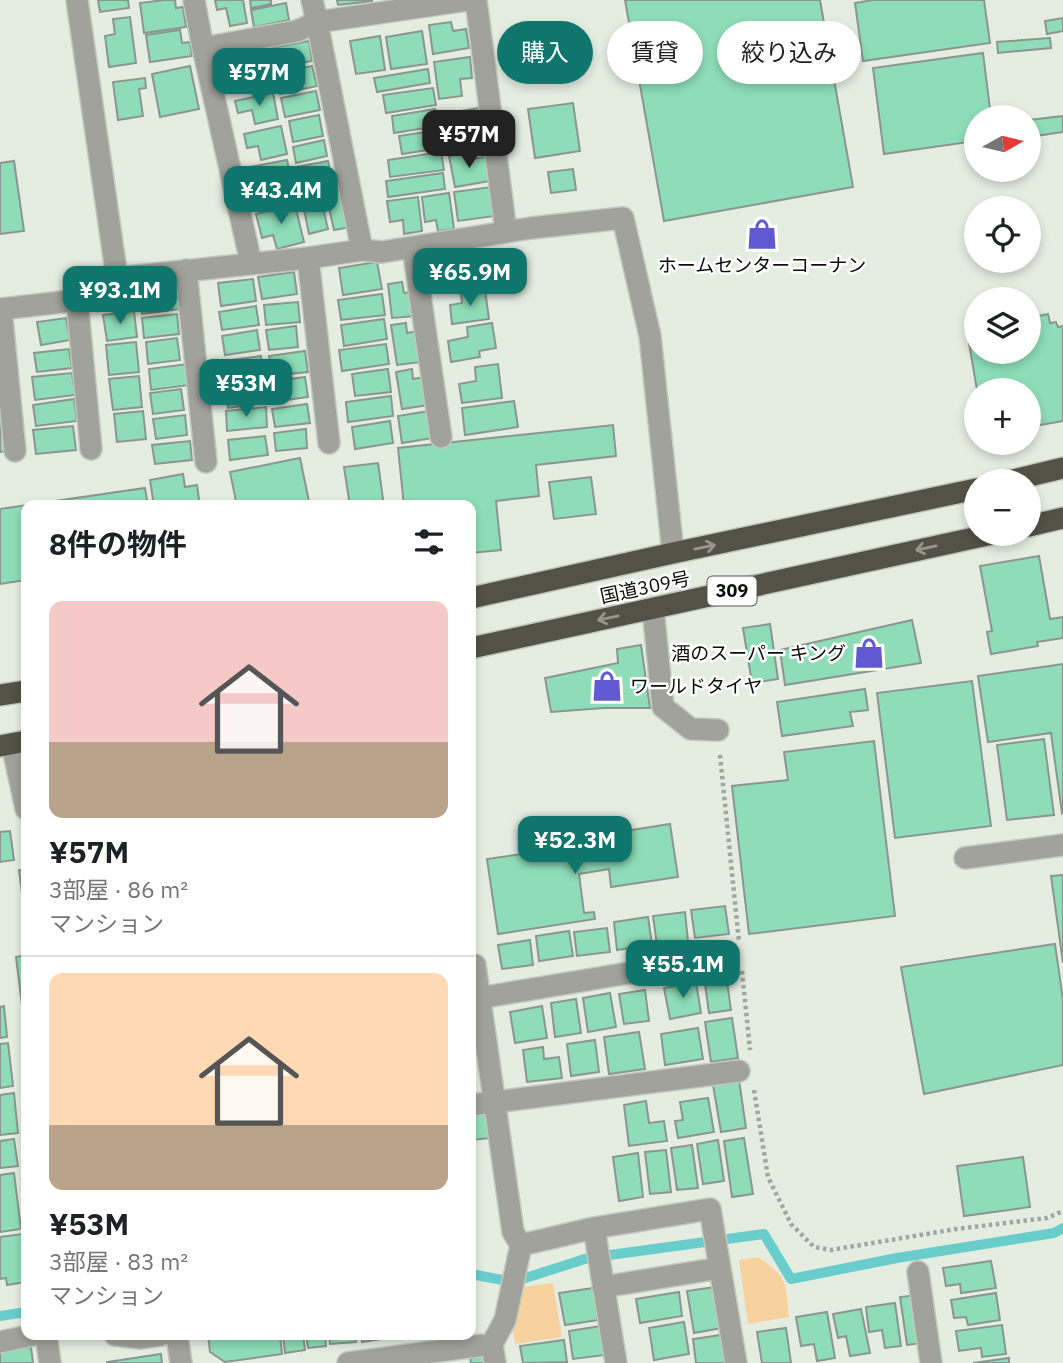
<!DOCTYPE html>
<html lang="ja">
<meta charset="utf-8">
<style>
:root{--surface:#fff;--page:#f2f2f2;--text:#202124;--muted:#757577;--line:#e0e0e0;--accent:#0f766e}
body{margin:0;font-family:"IBM Plex Sans","Noto Sans JP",sans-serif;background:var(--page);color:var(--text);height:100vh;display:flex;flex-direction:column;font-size:26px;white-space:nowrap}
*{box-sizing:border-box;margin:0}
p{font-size:23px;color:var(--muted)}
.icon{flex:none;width:38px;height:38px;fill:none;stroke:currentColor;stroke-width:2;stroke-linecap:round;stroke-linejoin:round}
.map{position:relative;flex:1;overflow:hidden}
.side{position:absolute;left:21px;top:500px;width:455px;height:840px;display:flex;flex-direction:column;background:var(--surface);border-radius:14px;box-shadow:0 4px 10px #0003}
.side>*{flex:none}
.guide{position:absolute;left:497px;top:21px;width:460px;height:63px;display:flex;gap:14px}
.needle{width:46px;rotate:82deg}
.tools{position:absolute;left:964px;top:105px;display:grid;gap:14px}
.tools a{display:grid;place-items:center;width:77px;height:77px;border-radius:50%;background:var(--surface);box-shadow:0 4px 10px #0003;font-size:35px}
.price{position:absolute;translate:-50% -60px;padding:0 16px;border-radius:14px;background:var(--accent);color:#fff;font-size:23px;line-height:46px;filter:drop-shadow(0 2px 4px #0008)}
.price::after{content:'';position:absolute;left:50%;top:42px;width:21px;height:16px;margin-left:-10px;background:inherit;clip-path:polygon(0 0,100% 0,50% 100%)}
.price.on{background:#222;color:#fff}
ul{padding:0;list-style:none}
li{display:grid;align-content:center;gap:14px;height:371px;padding:0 28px}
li+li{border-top:2px solid var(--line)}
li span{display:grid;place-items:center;height:217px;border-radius:14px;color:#555}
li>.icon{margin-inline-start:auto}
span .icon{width:126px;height:126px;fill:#fffc;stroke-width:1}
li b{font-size:30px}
h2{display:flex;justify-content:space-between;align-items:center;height:84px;padding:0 28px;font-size:30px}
.pill{padding:0 24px;border-radius:32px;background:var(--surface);box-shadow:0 4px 10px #0003;font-size:24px;line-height:63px}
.pill.on{background:var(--accent);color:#fff}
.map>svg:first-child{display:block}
.green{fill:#f8d29e}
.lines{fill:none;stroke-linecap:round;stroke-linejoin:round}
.stream{stroke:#69cecb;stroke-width:10}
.building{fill:#8eddb8;stroke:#8a9790;stroke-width:2}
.minor-casing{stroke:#c2c9be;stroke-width:24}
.highway-casing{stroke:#c2c9be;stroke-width:24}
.path{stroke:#a0a79d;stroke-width:4.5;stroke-dasharray:3.5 3.5;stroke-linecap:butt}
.minor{stroke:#a2a29c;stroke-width:21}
.highway{stroke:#525246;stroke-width:21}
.oneway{stroke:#979790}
.labels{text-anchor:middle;stroke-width:5;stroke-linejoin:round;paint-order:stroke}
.shield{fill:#fff;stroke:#545653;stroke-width:2}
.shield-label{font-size:18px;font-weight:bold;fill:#0b0d09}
.poi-label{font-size:19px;fill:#0b0d09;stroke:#fff}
.street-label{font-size:19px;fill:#0b0d09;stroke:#fff}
</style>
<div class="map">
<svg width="1063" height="1363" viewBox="0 0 1063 1363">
<rect width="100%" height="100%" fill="#e5ede1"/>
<path class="green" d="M758,1257c31,20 27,26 31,60l-41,7 -9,-64z
M553,1283l9,54 -47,7 -4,-24 5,-32z"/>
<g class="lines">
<path class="stream" d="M471,1274l42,8 75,-24 176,-24 27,45 106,-21 157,-25 9,-5
M0,1316l26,-4"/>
</g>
<path class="building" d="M98,0h30l1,8 -29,4z
M164,0h11l1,8 7,-1 3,20 -42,6 -4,-30z
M215,0h28l4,23 -17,3 -4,-18 -9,2z
M250,0h21v4l-20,4z
M337,0h35v1l-34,4z
M625,0h195l33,187 -189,34z
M873,0h111l6,43 -127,18 -8,-58z
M286,3l3,17 -35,7 -3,-17z
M130,17l6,46 -27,4 -4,-31 10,-2 -2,-15z
M1063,18v13l-16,3 -2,-13z
M451,22l2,9 13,-2 3,19 -36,6 -4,-29z
M180,30l2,13 8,-1 2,14 -42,6 -4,-27z
M422,31l5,33 -36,5 -5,-32z
M380,36l5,34 -29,4 -6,-33z
M1050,38l1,10 -53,5 -1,-11z
M309,41l3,20 -38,7 -4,-20z
M260,51l7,35 -29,7 -5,-23 9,-2 -2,-13z
M983,53l8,64h-15v24l-92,13 -11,-86z
M470,57l2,21 -12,1 2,17 -23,3 -5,-37z
M190,66l9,43 -39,8 -8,-43z
M312,66l5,20 -37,8 -4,-20z
M428,69l2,14 -53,9 -3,-14z
M145,78l1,10 -7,1 4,27 -25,4 -5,-38z
M433,88l3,17 -50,8 -3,-18z
M316,91l4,19 -35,7 -4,-19z
M273,93l5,26 -23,5 -3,-14 -14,3 -3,-12z
M573,103l7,48 -45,7 -7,-49z
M479,108l5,32 -35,6 -5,-32z
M435,109l3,17 -44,7 -2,-17z
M319,115l4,21 -30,6 -4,-21z
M1063,116v16l-34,5v-17z
M281,126l6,28 -26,6 -3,-14 -11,2 -3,-14z
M439,130l2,18 -39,6 -3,-18z
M324,140l3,16 -31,7 -3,-16z
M441,152l3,18 -54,7 -2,-17z
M471,152v7l15,-2 4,24 -35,6 -6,-31z
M287,160l8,38 -24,5 -2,-10 -13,3 -6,-29z
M14,161l10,70 -24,3v-71z
M328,161l5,25 -32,6 -5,-25z
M573,169l3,21 -25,3 -3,-21z
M443,173l2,16 -57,8 -2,-16z
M491,187l4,29 -37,5 -4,-29z
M342,190l9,37 -17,3 -8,-36z
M449,193l5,36 -16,2 -2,-11 -11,2 -3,-25z
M320,195l8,34 -19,5 -7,-34z
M418,197l4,34 -18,3 -1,-14 -13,2 -3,-21z
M295,205l9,37 -27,7 -4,-14 -11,3 -6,-24z
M480,253l5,31 -24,3 -2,-10 -14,2 -3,-20z
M377,262l5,27 -39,6 -4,-27z
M294,272l3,22 -35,5 -4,-22z
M253,279l3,22 -35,5 -3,-23z
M402,282l2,11 9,-1 3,24 -24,2 -4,-34z
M177,285l4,24 -39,5 -3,-24z
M485,290l4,29 -37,5 -2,-19 12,-2 -1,-10z
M382,294l3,21 -44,5 -3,-20z
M298,302l2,20 -34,3 -2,-20z
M256,306l3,19 -37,5 -3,-18z
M134,311l3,26 -30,4 -4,-26z
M177,314l2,20 -35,4 -2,-20z
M1048,314l2,9 6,-1 2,5 5,-1v95l-34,6v-37h-52l-8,-47 7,-2v11h53v-34z
M66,318l4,22 -29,5 -4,-23z
M384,319l3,20 -43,7 -3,-21z
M406,323l1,10 11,-2 4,31 -25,3 -6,-40z
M492,323l4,25 -17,3 1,6 -29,5 -3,-21 20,-4 -1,-10z
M296,326l2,21 -29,3 -3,-20z
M257,330l3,20 -35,5 -3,-19z
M177,338l3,22 -32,4 -2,-22z
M136,342l3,30 -30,3 -3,-30z
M386,344l3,20 -47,7 -3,-21z
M69,349l3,19 -35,4 -3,-19z
M305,351l3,21 -37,4 -2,-20z
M261,356l2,20 -38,5 -2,-20z
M187,364l3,21 -39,5 -2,-21z
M498,364l4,34 -40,5 -3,-19 17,-3 -1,-14z
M388,369l3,23 -36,4 -3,-22z
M412,369l1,10 12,-2 4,28 -27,4 -6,-37z
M72,373l3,22 -40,5 -3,-23z
M139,376l3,31 -29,3 -4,-31z
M305,377l3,20 -36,5 -3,-20z
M263,382l3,21 -38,5 -3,-21z
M181,389l3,21 -31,4 -3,-21z
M391,396l2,20 -45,6 -2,-20z
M74,399l3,22 -41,5 -3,-21z
M514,401l4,26 -53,8 -3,-27z
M307,404l3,19 -35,4 -3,-18z
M266,407l1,20 -40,4 -1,-20z
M143,411l3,28 -29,3 -3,-28z
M429,411l4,27 -31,5 -4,-27z
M185,415l2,20 -31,4 -3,-20z
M6,417l4,33 -10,2v-34z
M390,421l3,22 -38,6 -3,-22z
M613,425l3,31 -80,9 3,31 -43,5 5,49 -30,3v-47h-67l-6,-58z
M73,426l3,24 -40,4 -3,-24z
M306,429l1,19 -31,3 -2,-18z
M265,436l3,19 -38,5 -2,-20z
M190,441l2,19 -37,4 -3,-19z
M300,458l10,48h-73l-7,-34z
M378,463l6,43h-34l-6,-39z
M183,474l2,13 12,-2 3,21h-46l-4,-26z
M591,477l5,37 -42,5 -5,-37z
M145,488l3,18h-122v74l-26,4v-75z
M1039,556l11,63 13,-2v21l-26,4 1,4 -47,8 -4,-22 5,-1 -12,-65z
M912,620l9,43 -136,22 -5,-35z
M770,624l8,55 -26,4 -9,-55z
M641,645l9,63h-46l-53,4 -6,-34 73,-15 -1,-14z
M1063,664v148l-1,1 -11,-80 -63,9 -10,-66z
M972,681l19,145 -96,12 -18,-145z
M865,689l3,21 -18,2 3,14 -71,10 -5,-34z
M1044,739l10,76 -47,5 -10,-75z
M874,741l21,175 -146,18 -17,-148 56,-6 -4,-28z
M670,824l8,53 -67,10 -2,-18 -30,5 5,39 10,-1 1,7 -97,15 -11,-75 85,-12 2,14 3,-1 -3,-21z
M10,831l4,29 -14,2v-30z
M19,870h7v55z
M1063,875v88l-12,-87z
M725,906l4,28 -34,4 -4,-28z
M685,912l3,29 -31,4 -4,-29z
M648,917l4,28 -35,5 -3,-28z
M607,928l3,24 -33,4 -3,-24z
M569,931l4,25 -34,5 -3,-25z
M530,940l3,25 -31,4 -4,-24z
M1055,944l8,56v65l-139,29 -23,-127z
M26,955v82l-10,-80z
M726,974l5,36 -22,3 -5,-36z
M696,982l5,31 -31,6 -6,-31z
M645,990l4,31 -25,3 -5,-30z
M610,993l6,34 -28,5 -5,-34z
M576,999l5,34 -26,4 -4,-34z
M4,1006l3,31 -7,1v-31z
M542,1006l5,32 -32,5 -5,-31z
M732,1018l6,40 -27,4 -6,-40z
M698,1028l5,31 -38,6 -4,-31z
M639,1032l6,37 -36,5 -5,-37z
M595,1040l4,32 -28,4 -4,-32z
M8,1043l5,43 -13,2v-44z
M543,1047l1,12 15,-2 3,21 -35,4 -4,-32z
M739,1080l7,48 -25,4 -8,-47z
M14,1093l4,40 -18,2v-40z
M708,1098l6,34 -36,6 -3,-17 8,-1 -3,-18z
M646,1101l3,22 15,-2 3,20 -38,5 -5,-41z
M487,1113l3,25 -19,2v-25z
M744,1138l9,56 -21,3 -8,-56z
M14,1139l4,27 -18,2v-27z
M718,1140l6,41 -21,3 -6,-40z
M692,1145l6,43 -21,2 -6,-42z
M666,1150l5,42 -21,2 -5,-42z
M638,1153l5,44 -24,4 -6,-44z
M1023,1157l7,50 -66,9 -7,-50z
M14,1173l7,56 -21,3v-57z
M22,1234l4,26v22l-19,3 -1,-7 -6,1v-42z
M991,1261l5,27 -35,5 -1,-9 -14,2 -3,-18z
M600,1287l5,32 -40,6 -6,-32z
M715,1287l7,41 -28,5 -7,-42z
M679,1292l3,24 -42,7 -4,-24z
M996,1293l4,27 -32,5 -2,-8 -12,1 -3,-18z
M916,1295l7,48 -16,2 -7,-48z
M895,1303l6,43 -16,2 -3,-18 -13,2 -3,-25z
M861,1309l9,44 -20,3 -4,-20 -8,2 -5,-24z
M827,1312l8,46 -18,3 -3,-17 -13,2 -5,-29z
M684,1322l5,32 -35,6 -5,-32z
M1002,1325l4,29 -24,3 -1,-9 -22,3 -3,-20z
M601,1326l4,29 -32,4 -4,-28z
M786,1328l5,35h-29l-5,-31z
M208,1335h72l2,19 -57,8 -15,-10z
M283,1335h20l2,15 -20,3z
M306,1335h19l1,11 -18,2z
M329,1335h26l1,7 -26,2z
M361,1335h22v4l-21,3z
M721,1335l4,28h-29l-3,-24z
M564,1340l3,22 -44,1 -3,-17z
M31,1347l2,16h-33v-12z
M161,1354l1,9h-55v-1z
M487,1356l1,7h-17l-1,-5z
M1009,1358v5h-36z"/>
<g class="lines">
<defs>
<path id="minor" d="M77,0l40,278
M194,0l9,48 48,215
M476,0l30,232
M203,48l94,-17 20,-9 -5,-22
M413,248l28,189
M362,250l-45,-228 151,-22
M308,258l21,185
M186,270l20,192
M77,300l14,149
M0,309l107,-12 10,-19 191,-20 54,-8 20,2 149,-24 92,-10 27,118 23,217
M1,309l14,142
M653,609l10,98 28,22 27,1
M12,744l14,65
M965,858l98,-13
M475,965l38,267 8,13 73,-17 116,-19 26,154
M479,998l240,-40
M471,1105l268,-34
M594,1228l22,135
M918,1272l13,91
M603,1287l117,-19
M46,1335l4,28
M115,1335l26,3 20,-3
M177,1335l4,28
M0,1342l33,-7
M492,1344l13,-24 16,-75
M348,1363l144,-19 3,19"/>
<path id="highway" d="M1009,481l54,-13
M1029,526l34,-8
M471,598l202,-45 303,-64
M471,648l521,-114
M0,695l26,-4
M0,746l26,-5"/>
</defs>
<use href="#minor" class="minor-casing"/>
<use href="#highway" class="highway-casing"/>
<path class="path" d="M720,755l19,187
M742,971l8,79
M754,1090l14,87 23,47 23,23 17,3 125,-21 91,-11 16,-7"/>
<use href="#minor" class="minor"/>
<use href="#highway" class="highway"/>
</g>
<defs><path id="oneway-shaft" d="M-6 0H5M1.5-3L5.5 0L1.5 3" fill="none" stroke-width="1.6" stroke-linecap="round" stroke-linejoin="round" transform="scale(1.75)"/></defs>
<g class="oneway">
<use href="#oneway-shaft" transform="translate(705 547) rotate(-12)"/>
<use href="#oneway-shaft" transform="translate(926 548) rotate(168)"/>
<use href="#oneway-shaft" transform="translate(608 618) rotate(168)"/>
</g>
<defs>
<symbol id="shop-bare" viewBox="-9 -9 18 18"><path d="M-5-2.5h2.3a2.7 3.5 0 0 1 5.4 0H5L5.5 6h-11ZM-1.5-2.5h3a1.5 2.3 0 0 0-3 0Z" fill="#6059d2" stroke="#fff" stroke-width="2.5" paint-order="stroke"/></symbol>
</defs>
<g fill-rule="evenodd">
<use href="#shop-bare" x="740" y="212" width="44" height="44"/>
<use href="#shop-bare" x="847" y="631" width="44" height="44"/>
<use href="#shop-bare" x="585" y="664" width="44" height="44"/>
</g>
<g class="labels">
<rect class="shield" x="707.5" y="576.5" width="49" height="29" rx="5"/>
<g class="shield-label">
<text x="732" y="597">309</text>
</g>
<g class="poi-label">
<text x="762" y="272">ホームセンターコーナン</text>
<text x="846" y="660" text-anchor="end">酒のスーパー キング</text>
<text x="630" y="693" text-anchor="start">ワールドタイヤ</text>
</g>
<g class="street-label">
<text transform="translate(645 587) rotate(-12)" y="7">国道309号</text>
</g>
</g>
</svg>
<div class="tools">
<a><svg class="needle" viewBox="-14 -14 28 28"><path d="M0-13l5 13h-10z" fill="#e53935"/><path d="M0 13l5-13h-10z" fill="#757577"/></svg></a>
<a><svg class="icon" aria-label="locate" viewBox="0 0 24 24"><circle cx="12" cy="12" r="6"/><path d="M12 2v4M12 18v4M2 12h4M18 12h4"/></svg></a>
<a><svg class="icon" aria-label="layers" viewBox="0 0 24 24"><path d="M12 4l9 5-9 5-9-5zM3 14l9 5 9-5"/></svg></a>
<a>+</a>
<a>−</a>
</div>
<b class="price" style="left:259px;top:108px">¥57M</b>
<b class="price on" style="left:469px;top:170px">¥57M</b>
<b class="price" style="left:281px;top:226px">¥43.4M</b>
<b class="price" style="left:470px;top:308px">¥65.9M</b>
<b class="price" style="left:120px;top:326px">¥93.1M</b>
<b class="price" style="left:246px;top:419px">¥53M</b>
<b class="price" style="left:575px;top:876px">¥52.3M</b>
<b class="price" style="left:683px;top:1000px">¥55.1M</b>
<div class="guide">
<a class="pill on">購入</a>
<a class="pill">賃貸</a>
<a class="pill">絞り込み</a>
</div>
<section class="side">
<h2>8件の物件<svg class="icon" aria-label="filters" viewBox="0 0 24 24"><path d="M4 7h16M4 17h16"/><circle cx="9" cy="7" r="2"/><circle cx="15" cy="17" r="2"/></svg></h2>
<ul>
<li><span style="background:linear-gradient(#f6c9c9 65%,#b9a48a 0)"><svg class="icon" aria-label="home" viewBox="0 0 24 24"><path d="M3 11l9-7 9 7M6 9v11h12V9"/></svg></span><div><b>¥57M</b><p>3部屋 · 86 m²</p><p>マンション</p></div></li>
<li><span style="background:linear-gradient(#ffd9b3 70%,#b9a48a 0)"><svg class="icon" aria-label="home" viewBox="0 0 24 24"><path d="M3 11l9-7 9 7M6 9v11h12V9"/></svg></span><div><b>¥53M</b><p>3部屋 · 83 m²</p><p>マンション</p></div></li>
</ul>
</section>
</div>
